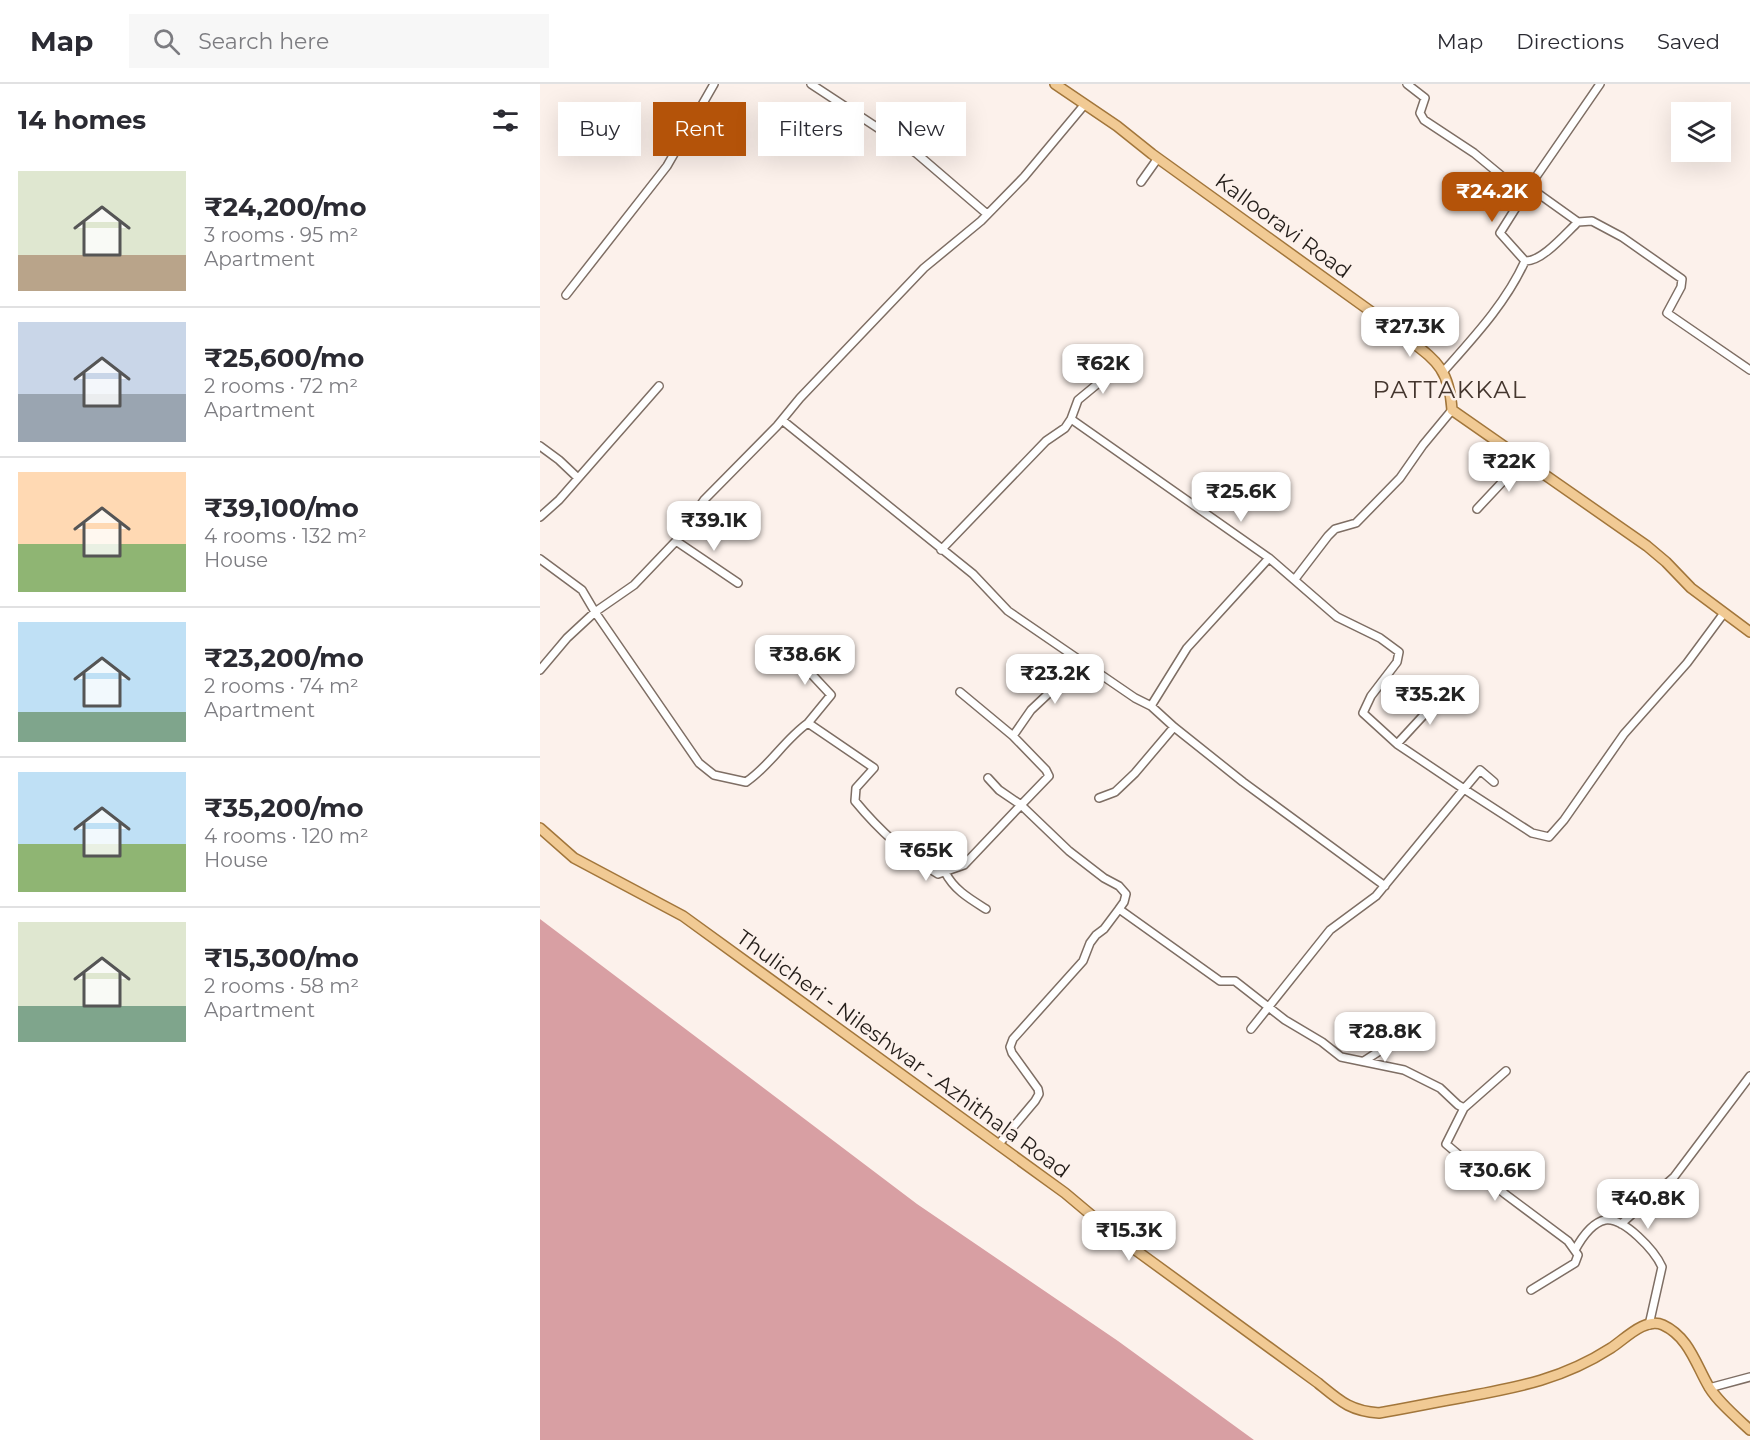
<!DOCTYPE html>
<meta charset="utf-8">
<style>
:root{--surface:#fff;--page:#f7f7f7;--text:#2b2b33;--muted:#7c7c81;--line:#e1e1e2;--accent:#b45309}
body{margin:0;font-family:Montserrat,sans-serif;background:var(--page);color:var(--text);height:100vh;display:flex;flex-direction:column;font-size:22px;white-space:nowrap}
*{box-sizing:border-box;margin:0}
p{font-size:20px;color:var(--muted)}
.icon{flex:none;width:33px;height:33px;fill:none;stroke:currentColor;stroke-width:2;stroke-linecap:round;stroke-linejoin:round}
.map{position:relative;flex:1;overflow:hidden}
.side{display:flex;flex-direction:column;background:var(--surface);width:540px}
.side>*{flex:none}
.guide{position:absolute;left:18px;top:18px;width:570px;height:54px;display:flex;gap:12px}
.fabs{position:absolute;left:1131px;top:18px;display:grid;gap:12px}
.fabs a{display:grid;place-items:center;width:60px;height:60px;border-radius:0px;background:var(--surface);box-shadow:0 6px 24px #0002;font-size:30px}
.price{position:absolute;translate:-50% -51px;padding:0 14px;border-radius:12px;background:#fff;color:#222;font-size:20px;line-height:39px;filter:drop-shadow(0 2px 3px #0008)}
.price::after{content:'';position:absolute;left:50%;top:36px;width:18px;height:14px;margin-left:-9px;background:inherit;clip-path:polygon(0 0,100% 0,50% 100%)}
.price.on{background:var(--accent);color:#fff}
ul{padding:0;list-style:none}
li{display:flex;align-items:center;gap:18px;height:150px;padding:0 18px}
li+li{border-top:2px solid var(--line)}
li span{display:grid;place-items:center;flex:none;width:168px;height:120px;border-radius:0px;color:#555}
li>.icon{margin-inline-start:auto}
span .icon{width:72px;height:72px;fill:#fffc;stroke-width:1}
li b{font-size:26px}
h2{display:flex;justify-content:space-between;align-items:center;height:72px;padding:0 18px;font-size:26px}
.pill{padding:0 21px;border-radius:0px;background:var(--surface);box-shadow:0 6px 24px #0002;font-size:21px;line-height:54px}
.pill.on{background:var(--accent);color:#fff}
header{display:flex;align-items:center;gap:36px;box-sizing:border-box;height:84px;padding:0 30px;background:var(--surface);border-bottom:2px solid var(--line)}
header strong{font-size:28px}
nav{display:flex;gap:33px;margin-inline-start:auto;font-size:21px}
.search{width:420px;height:54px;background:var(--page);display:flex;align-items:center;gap:15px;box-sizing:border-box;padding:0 21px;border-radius:0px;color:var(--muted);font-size:22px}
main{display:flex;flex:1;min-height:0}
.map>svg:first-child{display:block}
.water{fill:#d89fa3}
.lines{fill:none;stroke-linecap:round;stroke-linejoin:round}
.minor-casing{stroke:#7e6e64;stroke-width:10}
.major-casing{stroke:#a2763b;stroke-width:12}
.minor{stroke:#fff;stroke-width:7}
.major{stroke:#f1ca94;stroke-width:9}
.labels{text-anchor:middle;stroke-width:5;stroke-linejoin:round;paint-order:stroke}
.street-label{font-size:21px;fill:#231d19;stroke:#fcf1eb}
.quarter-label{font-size:24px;letter-spacing:1.5px;fill:#44362e;stroke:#fcf1eb}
</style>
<header>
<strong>Map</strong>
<div class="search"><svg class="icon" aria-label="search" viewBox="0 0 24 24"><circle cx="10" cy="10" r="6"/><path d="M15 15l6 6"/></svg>Search here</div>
<nav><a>Map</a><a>Directions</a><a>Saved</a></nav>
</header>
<main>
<section class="side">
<h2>14 homes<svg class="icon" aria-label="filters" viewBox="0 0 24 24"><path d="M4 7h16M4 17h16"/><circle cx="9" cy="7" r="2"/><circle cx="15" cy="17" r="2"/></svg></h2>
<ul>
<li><span style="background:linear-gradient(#dfe7d0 70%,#b9a48a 0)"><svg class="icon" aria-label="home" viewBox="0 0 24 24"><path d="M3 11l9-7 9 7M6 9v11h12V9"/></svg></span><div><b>₹24,200/mo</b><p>3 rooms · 95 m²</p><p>Apartment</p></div></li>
<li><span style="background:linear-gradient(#c9d6e8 60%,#9aa5b1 0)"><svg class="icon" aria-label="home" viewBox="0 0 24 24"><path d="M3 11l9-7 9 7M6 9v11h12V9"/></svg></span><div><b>₹25,600/mo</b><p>2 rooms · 72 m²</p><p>Apartment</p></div></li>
<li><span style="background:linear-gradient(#ffd9b3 60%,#8fb573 0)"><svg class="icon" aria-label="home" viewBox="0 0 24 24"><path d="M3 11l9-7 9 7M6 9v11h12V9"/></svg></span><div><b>₹39,100/mo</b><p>4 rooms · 132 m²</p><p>House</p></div></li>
<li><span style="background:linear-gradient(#bfe0f5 75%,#7fa58c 0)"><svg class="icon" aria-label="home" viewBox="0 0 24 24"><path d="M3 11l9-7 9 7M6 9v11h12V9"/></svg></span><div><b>₹23,200/mo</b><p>2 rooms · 74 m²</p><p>Apartment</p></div></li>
<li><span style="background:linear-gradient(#bfe0f5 60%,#8fb573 0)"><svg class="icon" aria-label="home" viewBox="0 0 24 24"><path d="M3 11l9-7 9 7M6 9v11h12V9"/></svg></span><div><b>₹35,200/mo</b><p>4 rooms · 120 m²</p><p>House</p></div></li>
<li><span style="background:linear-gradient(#dfe7d0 70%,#7fa58c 0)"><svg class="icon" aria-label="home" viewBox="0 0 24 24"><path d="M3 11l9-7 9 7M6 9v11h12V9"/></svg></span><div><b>₹15,300/mo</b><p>2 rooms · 58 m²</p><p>Apartment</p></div></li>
</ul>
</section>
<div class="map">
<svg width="1210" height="1356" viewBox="0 0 1210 1356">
<rect width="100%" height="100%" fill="#fcf1eb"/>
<path class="water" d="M0,835l377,285 201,137 136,99h-714z"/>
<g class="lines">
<defs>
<path id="minor" d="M271,0l105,69 71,61
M867,0l18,14 -5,15 4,7 50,33 35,29 17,10
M601,98l17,-24
M989,103l49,35 14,-1 30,16 60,42 -1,8 -14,26 83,57
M985,177c17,1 41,-28 53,-39
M26,211l101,-129 47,-82
M903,288c31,-35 63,-69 82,-111l-25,-28 29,-46 71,-103
M531,335l7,-19 46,-38
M242,336l191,154 35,37 127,87 16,8 23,21 69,55 142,104
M0,362l19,14 19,18
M937,425l46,-49
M0,433l19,-17 100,-114
M136,457l62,42
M401,466l105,-109 19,-13 6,-9 198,139 68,59 43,21 19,14 -2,10 -26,34 -8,17 34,31 67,45 16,-19 14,12
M0,475l42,31 13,22 104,151 15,12 32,7c24,-16 38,-42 62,-59l66,45 -18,20 -1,13c23,28 53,55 83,73l26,-9 57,-60 48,46 35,27 15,8 7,8 -2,8 -5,7 -15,20 -8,6 -6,8 -7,18 -70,78 -3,8 2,6 26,36 1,5 -4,7 -37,44
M755,495l33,-43 7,-7 21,-6 44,-45 23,-33 29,-35
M248,565l43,46 -23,28
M0,586l27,-32 28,-26 39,-27 42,-44 28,-41 73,-74 23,-28 124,-130 57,-47 43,-44 61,-73
M420,608l53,44 33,34 3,6 -28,29 -22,-15 -11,-12
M611,622l36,-58 82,-90
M473,652l18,-26 52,-49
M857,660l48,-52
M559,714l16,-6 20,-19 39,-46
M405,788c9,18 25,27 41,37
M579,825l101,72h15l50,39 37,22 19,15 63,13 36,18 18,17 6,3 42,-37
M711,945l79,-99 46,-34 88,-107 68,44 17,4 15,-17 60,-86 63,-71 37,-50
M824,977l28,-18
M924,1024l-18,36 59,50 63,47 10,14 -3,8 -44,27
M1081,1140l53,-47 76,-101
M1035,1166c6,-11 16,-27 30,-30 19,-3 50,31 57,47l-13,58
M1169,1304l41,-11"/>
<path id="major" d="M515,0l62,42 35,28 246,177c33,27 51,32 54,79l195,136 19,16 25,26 59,44
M0,744l34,30 109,58 382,277 50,42 203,148c22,18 32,28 61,30 29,-5 57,-11 86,-16 54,-10 98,-18 146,-49 14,-9 34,-31 52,-23 26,12 33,40 46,62 10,16 27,30 41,43"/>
</defs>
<use href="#minor" class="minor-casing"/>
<use href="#major" class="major-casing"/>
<use href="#minor" class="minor"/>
<use href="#major" class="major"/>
</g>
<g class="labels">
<g class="street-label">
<text transform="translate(743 142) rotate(36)" y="7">Kallooravi Road</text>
<text transform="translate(363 970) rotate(36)" y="7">Thulicheri - Nileshwar - Azhithala Road</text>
</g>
<g class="quarter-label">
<text x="910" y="314">PATTAKKAL</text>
</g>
</g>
</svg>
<div class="fabs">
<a><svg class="icon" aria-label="layers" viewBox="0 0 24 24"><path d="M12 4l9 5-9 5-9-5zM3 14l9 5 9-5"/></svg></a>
</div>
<b class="price on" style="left:952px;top:139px">₹24.2K</b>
<b class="price" style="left:870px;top:274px">₹27.3K</b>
<b class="price" style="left:563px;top:311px">₹62K</b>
<b class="price" style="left:969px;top:409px">₹22K</b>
<b class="price" style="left:701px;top:439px">₹25.6K</b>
<b class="price" style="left:174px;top:468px">₹39.1K</b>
<b class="price" style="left:265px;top:602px">₹38.6K</b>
<b class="price" style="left:515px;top:621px">₹23.2K</b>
<b class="price" style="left:890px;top:642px">₹35.2K</b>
<b class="price" style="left:386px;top:798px">₹65K</b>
<b class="price" style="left:845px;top:979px">₹28.8K</b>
<b class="price" style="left:955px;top:1118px">₹30.6K</b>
<b class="price" style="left:1108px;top:1146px">₹40.8K</b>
<b class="price" style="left:589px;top:1178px">₹15.3K</b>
<div class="guide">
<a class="pill">Buy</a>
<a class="pill on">Rent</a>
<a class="pill">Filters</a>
<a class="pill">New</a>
</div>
</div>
</main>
